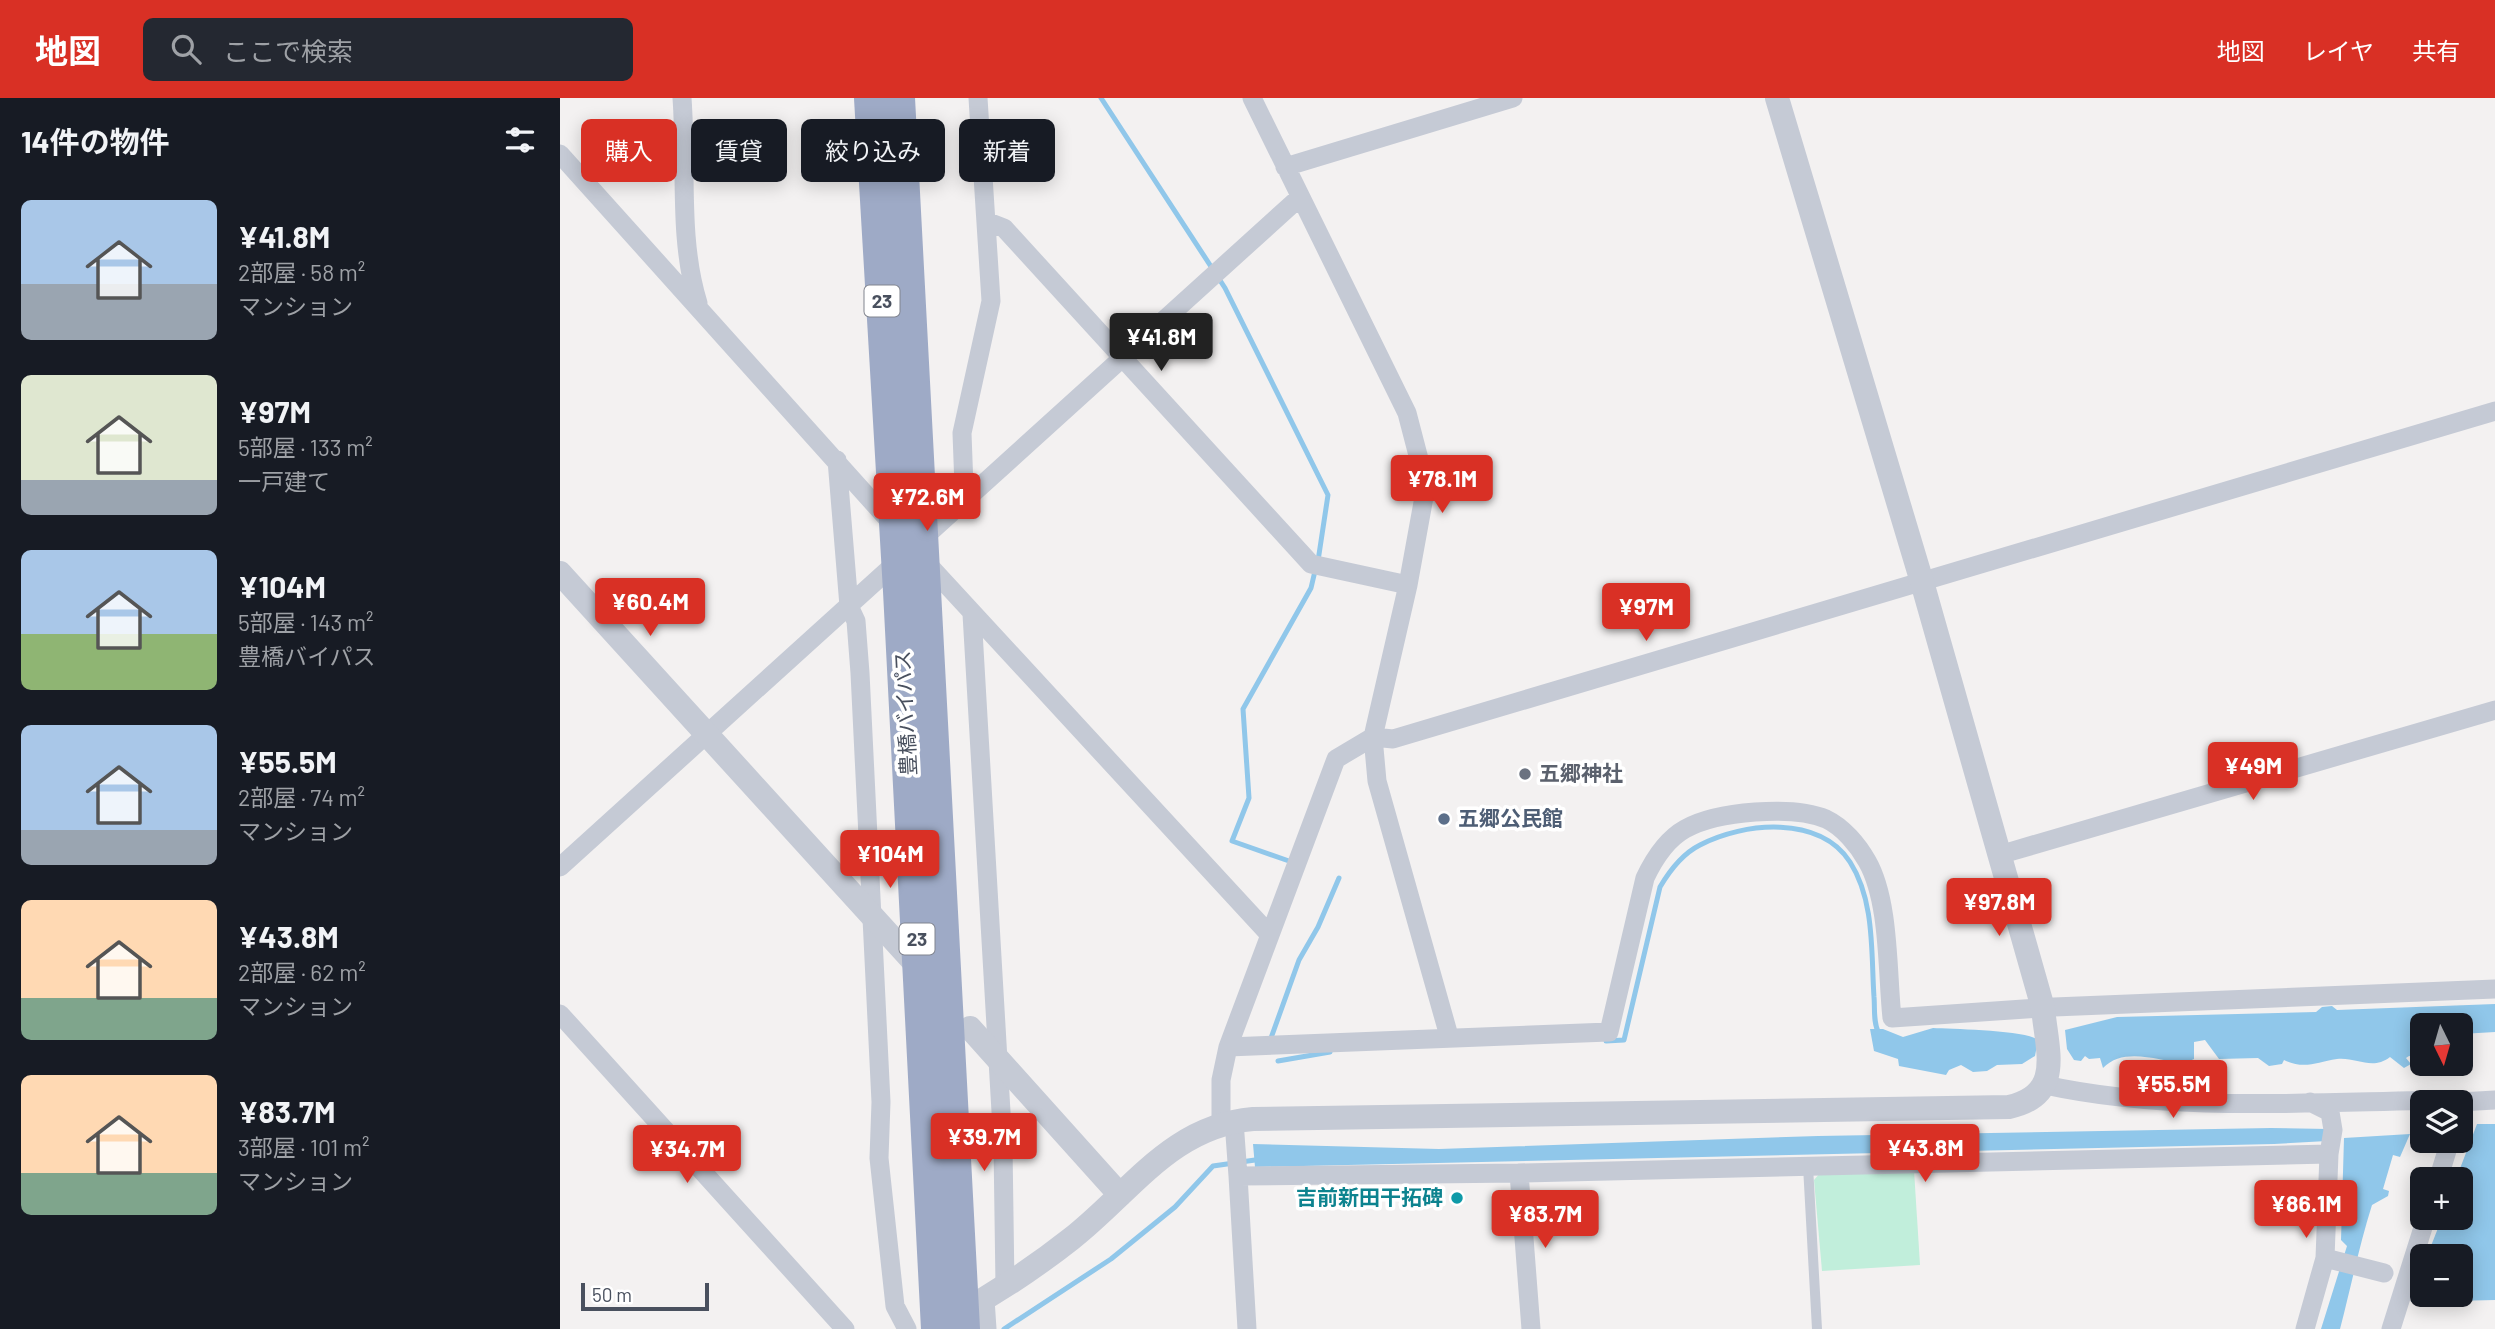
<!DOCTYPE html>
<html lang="ja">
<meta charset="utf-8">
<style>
:root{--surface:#171b24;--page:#242831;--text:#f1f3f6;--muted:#9ea1a6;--accent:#d93025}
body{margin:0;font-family:Barlow,"Noto Sans JP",sans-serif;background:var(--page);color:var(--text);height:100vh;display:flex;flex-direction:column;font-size:26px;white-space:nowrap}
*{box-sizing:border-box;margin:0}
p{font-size:23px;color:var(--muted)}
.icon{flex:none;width:38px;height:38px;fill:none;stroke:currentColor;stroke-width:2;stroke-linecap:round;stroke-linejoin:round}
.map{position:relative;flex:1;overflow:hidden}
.panel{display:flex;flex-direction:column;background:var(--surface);width:560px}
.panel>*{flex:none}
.banner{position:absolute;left:21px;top:21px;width:665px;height:63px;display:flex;gap:14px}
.needle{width:46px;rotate:175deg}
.tools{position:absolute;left:1850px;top:915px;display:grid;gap:14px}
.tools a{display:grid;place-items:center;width:63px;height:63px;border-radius:10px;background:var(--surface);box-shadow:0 4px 18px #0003;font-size:35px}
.scale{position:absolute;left:21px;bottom:18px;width:128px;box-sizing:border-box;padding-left:7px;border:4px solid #49505e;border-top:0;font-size:19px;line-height:24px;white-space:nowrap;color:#49505e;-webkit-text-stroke:5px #fff;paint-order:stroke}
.price{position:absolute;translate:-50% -60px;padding:0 16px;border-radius:7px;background:var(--accent);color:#fff;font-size:23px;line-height:46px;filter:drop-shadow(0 2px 4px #0008)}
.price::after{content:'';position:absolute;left:50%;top:42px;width:21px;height:16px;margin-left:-10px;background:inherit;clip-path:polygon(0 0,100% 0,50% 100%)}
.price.selected{background:#222;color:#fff}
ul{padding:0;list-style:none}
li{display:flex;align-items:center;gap:21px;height:175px;padding:0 21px}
li span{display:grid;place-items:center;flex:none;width:196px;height:140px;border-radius:10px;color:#555}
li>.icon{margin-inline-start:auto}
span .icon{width:84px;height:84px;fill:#fffc;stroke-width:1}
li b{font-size:30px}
h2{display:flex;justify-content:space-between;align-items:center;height:84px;padding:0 21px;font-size:30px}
.pill{padding:0 24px;border-radius:10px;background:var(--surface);box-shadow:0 4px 18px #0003;font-size:24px;line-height:63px}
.pill.selected{background:var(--accent);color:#fff}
header{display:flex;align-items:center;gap:42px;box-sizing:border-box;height:98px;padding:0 35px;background:var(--accent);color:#fff}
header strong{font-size:33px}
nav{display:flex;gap:38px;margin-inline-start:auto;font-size:24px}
.search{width:490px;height:63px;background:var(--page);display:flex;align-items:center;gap:18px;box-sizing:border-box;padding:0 24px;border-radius:10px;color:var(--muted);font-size:26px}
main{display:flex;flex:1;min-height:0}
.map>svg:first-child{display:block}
.green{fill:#c1eedb}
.water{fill:#90c7ea}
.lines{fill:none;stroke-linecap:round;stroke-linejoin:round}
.stream{stroke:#90c7ea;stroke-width:5}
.service{stroke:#c5cad5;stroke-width:10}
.minor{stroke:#c5cad5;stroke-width:19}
.tertiary{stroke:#c5cad5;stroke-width:24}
.trunk{stroke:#9eaac6;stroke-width:32}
.worship-dot{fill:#6b7280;stroke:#fff;stroke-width:2.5}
.service-dot{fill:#5c6f8a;stroke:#fff;stroke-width:2.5}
.culture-dot{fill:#0f9aa8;stroke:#fff;stroke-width:2.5}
.labels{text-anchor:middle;stroke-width:7;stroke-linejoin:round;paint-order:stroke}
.shield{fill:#fff;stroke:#80848e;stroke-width:2}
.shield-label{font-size:19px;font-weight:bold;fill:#49505e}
.street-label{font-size:21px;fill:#49505e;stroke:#fff}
.worship-label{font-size:21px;font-weight:bold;fill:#5b616d;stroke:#fff;text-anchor:start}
.service-label{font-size:21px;font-weight:bold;fill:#4e5e75;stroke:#fff;text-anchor:start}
.culture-label{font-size:21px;font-weight:bold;fill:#0d838f;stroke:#fff;text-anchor:end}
</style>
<header>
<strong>地図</strong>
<div class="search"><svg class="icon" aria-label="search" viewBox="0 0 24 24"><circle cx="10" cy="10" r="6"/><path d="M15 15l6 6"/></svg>ここで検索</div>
<nav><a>地図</a><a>レイヤ</a><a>共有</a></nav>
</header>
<main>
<section class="panel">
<h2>14件の物件<svg class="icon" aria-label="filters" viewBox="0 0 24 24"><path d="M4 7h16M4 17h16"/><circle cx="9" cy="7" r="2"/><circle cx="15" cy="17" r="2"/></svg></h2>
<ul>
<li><span style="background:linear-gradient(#a9c7e8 60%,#9aa5b1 0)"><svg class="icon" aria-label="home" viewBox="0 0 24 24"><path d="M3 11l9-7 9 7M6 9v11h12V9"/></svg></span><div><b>¥41.8M</b><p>2部屋 · 58 m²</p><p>マンション</p></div></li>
<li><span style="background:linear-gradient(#dfe7d0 75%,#9aa5b1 0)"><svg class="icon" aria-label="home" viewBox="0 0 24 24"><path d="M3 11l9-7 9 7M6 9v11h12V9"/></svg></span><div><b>¥97M</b><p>5部屋 · 133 m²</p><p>一戸建て</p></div></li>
<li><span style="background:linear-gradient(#a9c7e8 60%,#8fb573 0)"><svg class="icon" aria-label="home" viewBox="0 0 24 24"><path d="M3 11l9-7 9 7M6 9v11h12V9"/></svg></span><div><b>¥104M</b><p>5部屋 · 143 m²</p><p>豊橋バイパス</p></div></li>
<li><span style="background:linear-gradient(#a9c7e8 75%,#9aa5b1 0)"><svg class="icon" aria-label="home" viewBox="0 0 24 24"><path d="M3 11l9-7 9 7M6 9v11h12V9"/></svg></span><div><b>¥55.5M</b><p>2部屋 · 74 m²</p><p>マンション</p></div></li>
<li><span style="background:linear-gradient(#ffd9b3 70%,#7fa58c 0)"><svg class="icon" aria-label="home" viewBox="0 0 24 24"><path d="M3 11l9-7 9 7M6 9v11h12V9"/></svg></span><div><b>¥43.8M</b><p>2部屋 · 62 m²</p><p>マンション</p></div></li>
<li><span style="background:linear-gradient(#ffd9b3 70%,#7fa58c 0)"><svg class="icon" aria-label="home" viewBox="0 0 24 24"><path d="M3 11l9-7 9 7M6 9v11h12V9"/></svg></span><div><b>¥83.7M</b><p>3部屋 · 101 m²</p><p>マンション</p></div></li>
</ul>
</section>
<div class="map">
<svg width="1935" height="1231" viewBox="0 0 1935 1231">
<rect width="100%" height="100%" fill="#f3f1f1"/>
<path class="green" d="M1354,1072l6,95 -98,6 -8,-91 7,-8z"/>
<path class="water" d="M1935,906v28l-34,2 -1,-8h-38v32l-13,-2 -3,2 5,6 -7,4 -14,-11c-18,14 -33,0 -53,2 -21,3 -32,11 -53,1l-2,4 -13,2 -11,-8 -39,1 -14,-19 -11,2v17l-9,4c-27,-2 -61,-17 -82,5l-3,-10 -11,1 -4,-3 -4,5 -7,-1 -7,-11 -2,-19 52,-13 199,-5 6,-5 10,-1 5,4z
M1373,930c19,1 93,2 105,12l-3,16 -13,8 -25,1 -10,6 -14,1 -12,-7 -12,5 -3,5 -47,-9 -1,-7 -24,-8 -4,-22h13l20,8z
M1917,1026h18v176l-84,2 11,-31v24h38v-39h-33l15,-38h18v-38l-4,-1z
M1711,1030l57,1 -1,12 -53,3 -1019,23 -2,-23 186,5 379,-13z
M1850,1036l-10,23 -7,-2 -10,34 6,2 -1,5 -16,9c-13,41 -21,82 -32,124h-19l26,-83 -6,-6 3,-102z"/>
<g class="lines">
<path class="stream" d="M541,0l124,190 103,207 -10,66
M729,763l-57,-20 17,-43 -6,-89 68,-121 4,-17
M711,940l28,-78 19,-33 21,-49
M1046,943l18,-1 36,-153c10,-17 22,-33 40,-42 44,-23 120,-30 150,17 25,39 21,91 24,135 1,11 -1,27 5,36
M718,963l52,-9
M444,1231l107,-70 64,-52 38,-41 42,-6"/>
<path class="service" d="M1248,1068l9,163"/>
<path class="minor" d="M122,0c5,67 -4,141 16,205
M0,56l334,372
M725,69l228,-69
M426,123l18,7 307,336 97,21
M277,362l12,146 7,15 4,52 21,429 -2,56 16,148 12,23
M400,405l4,-16 -2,-54 29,-132 -13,-203
M363,461l346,375
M412,516l31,532 2,140
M1439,757l496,-145
M0,769l740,-670
M0,916l285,315
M889,938l-72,-255 -4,-44 20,2 1102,-328
M668,949l381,-15 36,-154c9,-19 22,-39 40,-49 32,-18 108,-24 141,-10 17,8 32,26 41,42 23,40 20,111 25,157l162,-11 441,-18
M1485,987c133,29 279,16 415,15
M1900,1004l35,-2
M674,1023l4,55
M661,1025v-43l7,-33 108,-288 37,-22 35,-152 18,-99 -19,-73 -155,-315
M959,1075l12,156
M1878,1082l12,-39
M1765,1160l59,15
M425,1201l2,30
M687,1231l-9,-153 281,-3 810,-19
M1745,1231l20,-71 4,-104 4,-24 -3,-18 -20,-10
M1831,1231l35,-111"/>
<path class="tertiary" d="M0,475l353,388
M410,930l150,167
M391,1220c42,-23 82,-49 120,-79 60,-47 100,-113 182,-120l756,-12c55,-12 38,-56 34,-99l-121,-426 -145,-484"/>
<path class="trunk" d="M310,0l29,493 38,738
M339,0l65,1231"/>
</g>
<circle class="worship-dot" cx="965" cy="676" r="7"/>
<circle class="service-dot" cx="884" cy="721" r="7"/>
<circle class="culture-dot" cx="897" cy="1100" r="7"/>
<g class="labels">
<g class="shield">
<rect x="304.5" y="187.5" width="35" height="31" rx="5"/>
<rect x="339.5" y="825.5" width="35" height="31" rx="5"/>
</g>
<g class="shield-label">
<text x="322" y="210">23</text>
<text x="357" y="848">23</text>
</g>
<g class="street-label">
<text transform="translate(346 615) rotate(-93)" y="7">豊橋バイパス</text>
</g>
<g class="worship-label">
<text x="979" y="683">五郷神社</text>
</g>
<g class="service-label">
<text x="898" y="728">五郷公民館</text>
</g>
<g class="culture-label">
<text x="883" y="1107">吉前新田干拓碑</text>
</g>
</g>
</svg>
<div class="tools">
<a><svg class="needle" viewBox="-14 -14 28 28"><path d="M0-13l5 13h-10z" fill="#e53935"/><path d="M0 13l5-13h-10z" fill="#9ea1a6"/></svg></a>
<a><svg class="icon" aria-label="layers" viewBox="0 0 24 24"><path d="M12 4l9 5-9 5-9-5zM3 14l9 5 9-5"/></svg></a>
<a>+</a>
<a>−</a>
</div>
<div class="scale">50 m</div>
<b class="price selected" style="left:601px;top:275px">¥41.8M</b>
<b class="price" style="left:882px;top:417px">¥78.1M</b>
<b class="price" style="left:367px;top:435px">¥72.6M</b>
<b class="price" style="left:90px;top:540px">¥60.4M</b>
<b class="price" style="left:1086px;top:545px">¥97M</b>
<b class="price" style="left:1693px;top:704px">¥49M</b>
<b class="price" style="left:330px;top:792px">¥104M</b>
<b class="price" style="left:1439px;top:840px">¥97.8M</b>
<b class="price" style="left:1613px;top:1022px">¥55.5M</b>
<b class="price" style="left:424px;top:1075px">¥39.7M</b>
<b class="price" style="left:1365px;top:1086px">¥43.8M</b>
<b class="price" style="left:127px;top:1087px">¥34.7M</b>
<b class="price" style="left:1746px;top:1142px">¥86.1M</b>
<b class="price" style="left:985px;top:1152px">¥83.7M</b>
<div class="banner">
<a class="pill selected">購入</a>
<a class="pill">賃貸</a>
<a class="pill">絞り込み</a>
<a class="pill">新着</a>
</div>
</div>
</main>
